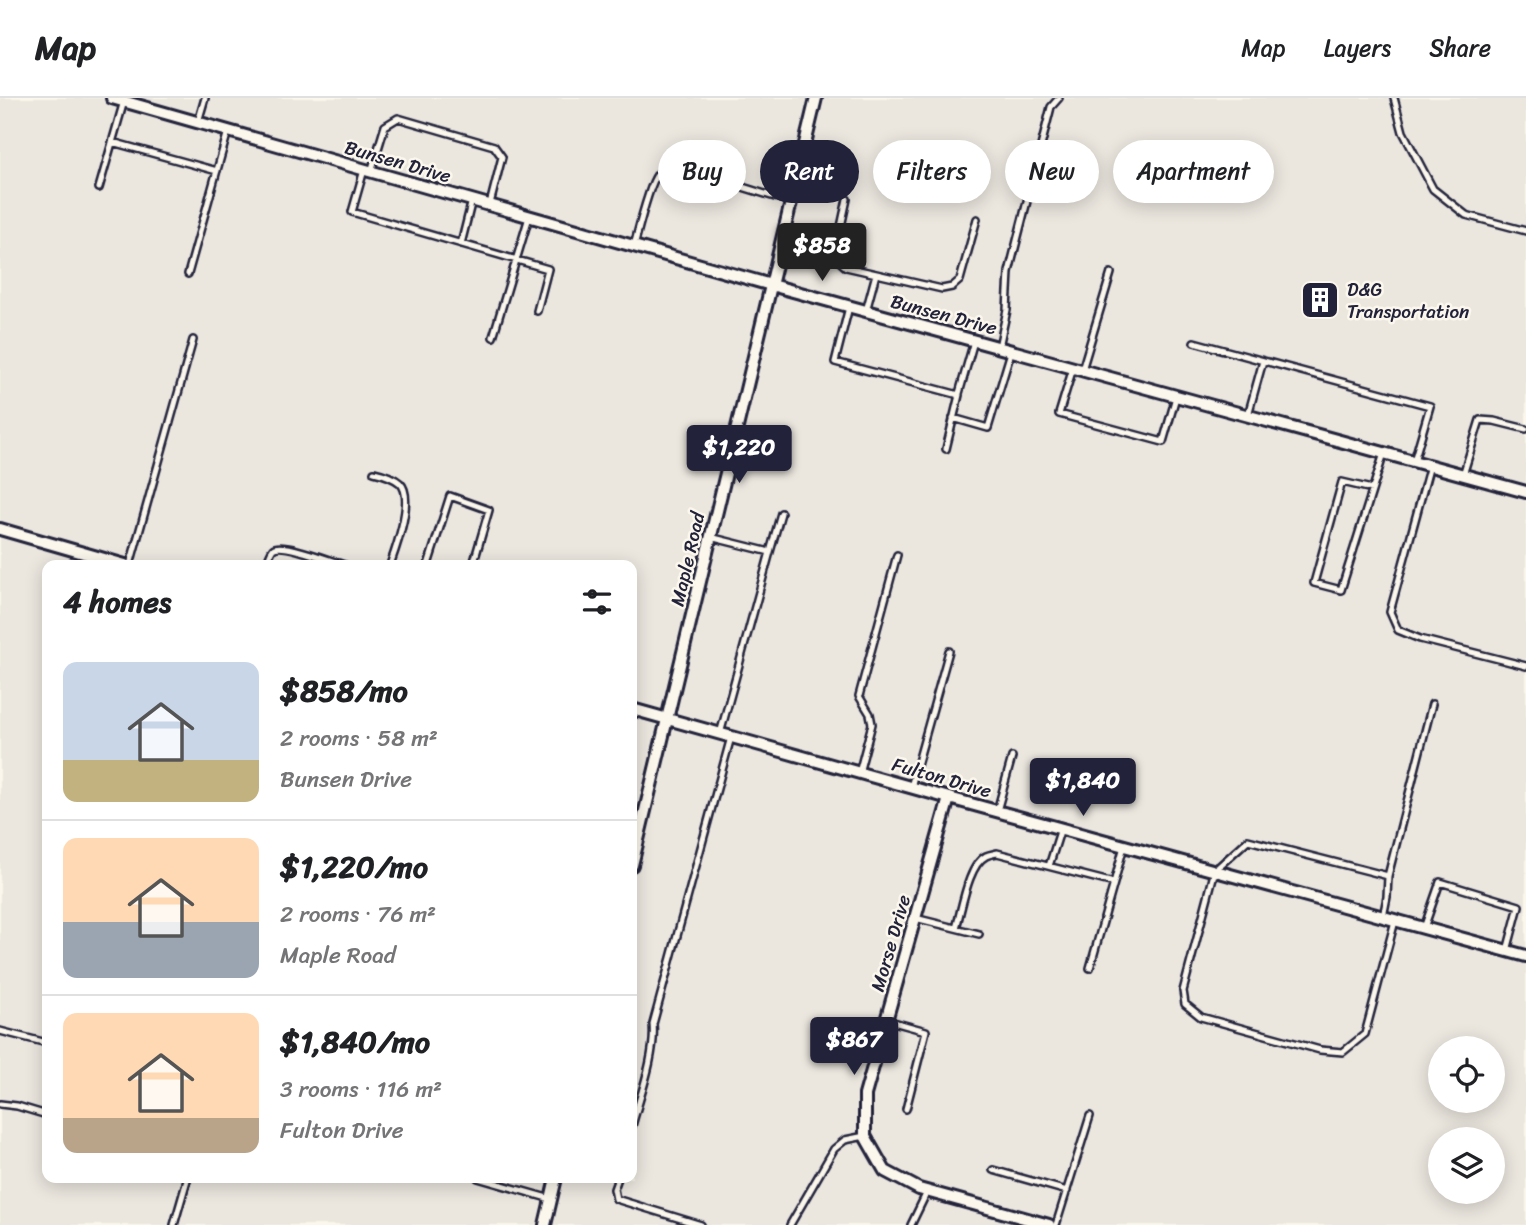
<!DOCTYPE html>
<meta charset="utf-8">
<style>
:root{--surface:#fff;--page:#f2f2f2;--text:#202124;--muted:#757577;--line:#e0e0e0;--accent:#22223b}
body{margin:0;font-family:Sriracha,sans-serif;background:var(--page);color:var(--text);height:100vh;display:flex;flex-direction:column;font-size:26px;white-space:nowrap}
*{box-sizing:border-box;margin:0}
p{font-size:23px;color:var(--muted)}
.icon{flex:none;width:38px;height:38px;fill:none;stroke:currentColor;stroke-width:2;stroke-linecap:round;stroke-linejoin:round}
.map{position:relative;flex:1;overflow:hidden}
.sheet{position:absolute;left:42px;top:462px;width:595px;height:623px;display:flex;flex-direction:column;background:var(--surface);border-radius:14px;box-shadow:0 4px 18px #0003}
.sheet>*{flex:none}
.guide{position:absolute;left:658px;top:42px;width:665px;height:63px;display:flex;gap:14px}
.fabs{position:absolute;left:1428px;top:938px;display:grid;gap:14px}
.fabs a{display:grid;place-items:center;width:77px;height:77px;border-radius:50%;background:var(--surface);box-shadow:0 4px 18px #0003;font-size:35px}
.price{position:absolute;translate:-50% -60px;padding:0 16px;border-radius:7px;background:var(--accent);color:#fff;font-size:23px;line-height:46px;filter:drop-shadow(0 2px 4px #0008)}
.price::after{content:'';position:absolute;left:50%;top:42px;width:21px;height:16px;margin-left:-10px;background:inherit;clip-path:polygon(0 0,100% 0,50% 100%)}
.price.on{background:#222;color:#fff}
ul{padding:0;list-style:none}
li{display:flex;align-items:center;gap:21px;height:175px;padding:0 21px}
li+li{border-top:2px solid var(--line)}
li span{display:grid;place-items:center;flex:none;width:196px;height:140px;border-radius:14px;color:#555}
li>.icon{margin-inline-start:auto}
span .icon{width:84px;height:84px;fill:#fffc;stroke-width:1}
li b{font-size:30px}
h2{display:flex;justify-content:space-between;align-items:center;height:84px;padding:0 21px;font-size:30px}
.tag{padding:0 24px;border-radius:32px;background:var(--surface);box-shadow:0 4px 18px #0003;font-size:24px;line-height:63px}
.tag.on{background:var(--accent);color:#fff}
header{display:flex;align-items:center;gap:42px;box-sizing:border-box;height:98px;padding:0 35px;background:var(--surface);border-bottom:2px solid var(--line)}
header strong{font-size:33px}
nav{display:flex;gap:38px;margin-inline-start:auto;font-size:24px}
.map>svg:first-child{display:block}
.built{fill:#ebe7df;fill-rule:evenodd}
.lines{fill:none;stroke-linecap:round;stroke-linejoin:round}
.lane-casing{stroke:#22223b;stroke-width:10}
.street-casing{stroke:#22223b;stroke-width:16}
.lane{stroke:#fbf7ec;stroke-width:5}
.street{stroke:#fbf7ec;stroke-width:10}
.labels{text-anchor:middle;stroke-width:5;stroke-linejoin:round;paint-order:stroke}
.street-label{font-size:19px;fill:#22223b;stroke:#fbf7ec}
.poi-label{font-size:19px;fill:#22223b;stroke:#fbf7ec;text-anchor:start}
</style>
<header>
<strong>Map</strong>
<nav><a>Map</a><a>Layers</a><a>Share</a></nav>
</header>
<div class="map">
<svg width="1526" height="1127" viewBox="0 0 1526 1127">
<rect width="100%" height="100%" fill="#fbf7ec"/>
<filter id="ink" filterUnits="userSpaceOnUse"><feTurbulence type="fractalNoise" baseFrequency=".0143" numOctaves="2"/><feDisplacementMap in="SourceGraphic" scale="14" xChannelSelector="R" yChannelSelector="G"/><feConvolveMatrix kernelMatrix="1 2 1 2 8 2 1 2 1" color-interpolation-filters="sRGB"/></filter>
<g filter="url(#ink)">
<path class="built" d="M0,0h1526v1127h-1526zM47,467h585v613h-585zM1440,950h53v53h-53zM1440,1041h53v53h-53z"/>
<g class="lines">
<defs>
<path id="lane" d="M1394,0l9,34 30,57 33,26 60,16
M198,24l7,-24
M112,44l105,29
M364,72l-12,42 196,57 -11,42
M371,74l14,-46 13,-8 96,28 8,11 -12,47
M99,90l25,-87
M847,101l-11,51 2,10 8,7 96,22 10,-2 8,-7 17,-61
M461,146l11,-44
M634,148c4,-15 15,-61 23,-71 5,-6 13,-7 21,-8l113,35
M188,176l40,-143
M849,209l-14,55 124,33 -13,54
M866,213l10,-37
M493,239l36,-120
M1194,244l236,64 -16,55
M999,249l8,-37 2,-38 42,-165 8,-9
M1073,270l-14,46 104,28 13,-45
M1082,272l29,-97
M958,299l16,-56
M1248,317l15,-54
M953,320l35,10 23,-76
M1430,367l-40,147 8,18 22,9 106,27
M374,374c9,2 19,5 26,11 15,14 -4,65 -10,82
M1463,377l17,-55 14,1 32,8
M1372,391l-30,-7 -28,101 27,7 43,-137
M710,439l60,15 -50,182
M770,454l11,-39
M130,467l63,-225
M267,467c1,-5 3,-12 6,-16 8,-8 60,13 72,16
M428,467l22,-69 39,14 -16,55
M859,675l13,-49 -2,-10 -11,-18 38,-141
M911,689l38,-136
M997,713l15,-54
M1049,768l12,-38
M1388,778l44,-172
M1114,785l10,-37
M1383,819l4,-20 1,-21 -140,-36 -33,30 -32,121 2,13 16,13 119,33 23,2 22,-18 30,-113
M915,820l64,16
M956,830c6,-19 12,-63 30,-72 4,-2 8,-2 11,-3l117,30 -24,85
M1424,830l16,-46 79,24 -12,45
M886,922l40,11 -20,78
M0,933l47,12
M0,1006l17,2 30,9
M632,1028c8,-30 24,-71 21,-102l78,-287
M993,1072l74,21
M478,1080l73,21
M618,1080l-4,11 2,10 85,26
M174,1127l13,-45 -1,-2
M790,1127l44,-76 11,-9 20,-4
M911,1127l16,-33
M1056,1127l34,-109"/>
<path id="street" d="M112,0l659,187 755,207
M0,431l125,36
M632,611l317,89 577,158
M949,700l-84,297v41l20,35 34,18 130,36
M632,767l184,-767
M545,1127l11,-47"/>
</defs>
<use href="#lane" class="lane-casing"/>
<use href="#street" class="street-casing"/>
<use href="#lane" class="lane"/>
<use href="#street" class="street"/>
</g>
</g>
<defs>
<symbol id="building-square" viewBox="-11 -11 22 22"><rect x="-9" y="-9" width="18" height="18" rx="4" fill="#22223b" stroke="#fbf7ec"/><path d="M-4-6H4V6H1V3H-1V6H-4ZM-2.5-4.3h1.7v1.8h-1.7ZM.8-4.3h1.7v1.8H.8ZM-2.5-1h1.7V.8h-1.7ZM.8-1h1.7V.8H.8Z" fill="#fff"/></symbol>
</defs>
<g fill-rule="evenodd">
<use href="#building-square" x="1298" y="180" width="44" height="44"/>
</g>
<g class="labels">
<g class="street-label">
<text transform="translate(398 63) rotate(16)" y="7">Bunsen Drive</text>
<text transform="translate(944 216) rotate(15)" y="7">Bunsen Drive</text>
<text transform="translate(687 461) rotate(-77)" y="7">Maple Road</text>
<text transform="translate(942 679) rotate(16)" y="7">Fulton Drive</text>
<text transform="translate(890 845) rotate(-74)" y="7">Morse Drive</text>
</g>
<g class="poi-label">
<text x="1347" y="198">D&amp;G<tspan x="1347" dy="22">Transportation</tspan></text>
</g>
</g>
</svg>
<div class="fabs">
<a><svg class="icon" aria-label="locate" viewBox="0 0 24 24"><circle cx="12" cy="12" r="6"/><path d="M12 2v4M12 18v4M2 12h4M18 12h4"/></svg></a>
<a><svg class="icon" aria-label="layers" viewBox="0 0 24 24"><path d="M12 4l9 5-9 5-9-5zM3 14l9 5 9-5"/></svg></a>
</div>
<b class="price on" style="left:822px;top:185px">$858</b>
<b class="price" style="left:739px;top:387px">$1,220</b>
<b class="price" style="left:1083px;top:720px">$1,840</b>
<b class="price" style="left:854px;top:979px">$867</b>
<div class="guide">
<a class="tag">Buy</a>
<a class="tag on">Rent</a>
<a class="tag">Filters</a>
<a class="tag">New</a>
<a class="tag">Apartment</a>
</div>
<section class="sheet">
<h2>4 homes<svg class="icon" aria-label="filters" viewBox="0 0 24 24"><path d="M4 7h16M4 17h16"/><circle cx="9" cy="7" r="2"/><circle cx="15" cy="17" r="2"/></svg></h2>
<ul>
<li><span style="background:linear-gradient(#c9d6e8 70%,#c2b280 0)"><svg class="icon" aria-label="home" viewBox="0 0 24 24"><path d="M3 11l9-7 9 7M6 9v11h12V9"/></svg></span><div><b>$858/mo</b><p>2 rooms · 58 m²</p><p>Bunsen Drive</p></div></li>
<li><span style="background:linear-gradient(#ffd9b3 60%,#9aa5b1 0)"><svg class="icon" aria-label="home" viewBox="0 0 24 24"><path d="M3 11l9-7 9 7M6 9v11h12V9"/></svg></span><div><b>$1,220/mo</b><p>2 rooms · 76 m²</p><p>Maple Road</p></div></li>
<li><span style="background:linear-gradient(#ffd9b3 75%,#b9a48a 0)"><svg class="icon" aria-label="home" viewBox="0 0 24 24"><path d="M3 11l9-7 9 7M6 9v11h12V9"/></svg></span><div><b>$1,840/mo</b><p>3 rooms · 116 m²</p><p>Fulton Drive</p></div></li>
</ul>
</section>
</div>
